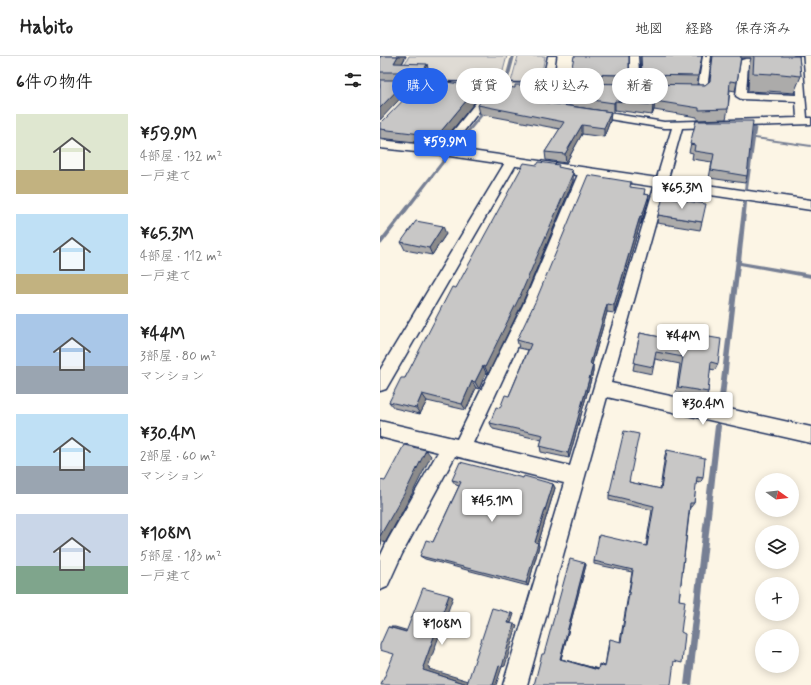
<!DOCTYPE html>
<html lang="ja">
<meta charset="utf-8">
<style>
:root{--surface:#fff;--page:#f2f2f2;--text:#222;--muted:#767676;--line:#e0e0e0;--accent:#2563eb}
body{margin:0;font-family:Mynerve,"Klee One",sans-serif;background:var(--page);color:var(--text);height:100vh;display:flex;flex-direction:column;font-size:15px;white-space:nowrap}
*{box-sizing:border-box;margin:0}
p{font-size:13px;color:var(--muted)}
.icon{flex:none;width:22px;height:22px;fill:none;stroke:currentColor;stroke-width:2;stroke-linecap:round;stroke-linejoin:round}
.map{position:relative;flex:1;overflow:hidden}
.details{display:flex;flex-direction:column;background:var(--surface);width:380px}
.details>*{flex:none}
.banner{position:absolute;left:12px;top:12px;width:359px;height:36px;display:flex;gap:8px}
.needle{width:26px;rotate:104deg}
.fabs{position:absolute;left:375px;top:417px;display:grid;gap:8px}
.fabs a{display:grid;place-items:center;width:44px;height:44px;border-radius:50%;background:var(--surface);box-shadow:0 2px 10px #0003;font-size:20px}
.price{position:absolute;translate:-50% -34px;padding:0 9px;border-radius:4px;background:#fff;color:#222;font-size:13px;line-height:26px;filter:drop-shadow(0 1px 2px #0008)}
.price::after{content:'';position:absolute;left:50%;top:24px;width:12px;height:9px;margin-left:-6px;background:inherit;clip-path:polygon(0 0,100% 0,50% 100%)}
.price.active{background:var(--accent);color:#fff}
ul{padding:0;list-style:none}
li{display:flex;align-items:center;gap:12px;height:100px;padding:0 16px}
li span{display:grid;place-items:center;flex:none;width:112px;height:80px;border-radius:0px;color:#555}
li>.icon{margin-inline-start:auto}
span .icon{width:48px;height:48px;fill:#fffc;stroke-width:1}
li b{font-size:17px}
h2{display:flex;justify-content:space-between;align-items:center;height:48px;padding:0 16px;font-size:17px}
.chip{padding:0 14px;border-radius:18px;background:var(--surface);box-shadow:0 2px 10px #0003;font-size:14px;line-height:36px}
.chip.active{background:var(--accent);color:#fff}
header{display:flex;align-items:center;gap:24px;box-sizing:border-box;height:56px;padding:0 20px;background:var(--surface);border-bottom:1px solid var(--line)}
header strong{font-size:19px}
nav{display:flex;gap:22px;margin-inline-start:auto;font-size:14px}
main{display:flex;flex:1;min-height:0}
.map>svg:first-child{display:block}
.green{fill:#dfdbd4;stroke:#7d8599}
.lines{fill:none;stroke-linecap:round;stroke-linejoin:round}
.stream{fill:#767f94;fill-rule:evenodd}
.minor-casing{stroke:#1b2f5e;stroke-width:3}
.tertiary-casing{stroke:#1b2f5e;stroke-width:3}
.minor{fill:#fcf5e5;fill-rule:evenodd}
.tertiary{fill:#fcf5e5;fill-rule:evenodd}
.wall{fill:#acabaa;stroke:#1b2f5e}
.shaded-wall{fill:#8c8b8b;stroke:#1b2f5e}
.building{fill:#c8c7c6;stroke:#1b2f5e}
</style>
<header>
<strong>Habito</strong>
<nav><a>地図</a><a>経路</a><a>保存済み</a></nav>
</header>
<main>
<section class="details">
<h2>6件の物件<svg class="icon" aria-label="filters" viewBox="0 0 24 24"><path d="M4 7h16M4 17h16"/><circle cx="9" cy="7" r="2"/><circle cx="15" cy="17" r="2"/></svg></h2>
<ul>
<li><span style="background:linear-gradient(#dfe7d0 70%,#c2b280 0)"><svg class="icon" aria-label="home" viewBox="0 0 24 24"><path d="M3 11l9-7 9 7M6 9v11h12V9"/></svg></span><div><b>¥59.9M</b><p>4部屋 · 132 m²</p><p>一戸建て</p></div></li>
<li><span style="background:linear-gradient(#bfe0f5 75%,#c2b280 0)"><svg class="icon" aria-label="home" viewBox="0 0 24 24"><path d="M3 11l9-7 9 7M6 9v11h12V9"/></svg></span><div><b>¥65.3M</b><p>4部屋 · 112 m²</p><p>一戸建て</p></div></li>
<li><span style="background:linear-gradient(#a9c7e8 65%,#9aa5b1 0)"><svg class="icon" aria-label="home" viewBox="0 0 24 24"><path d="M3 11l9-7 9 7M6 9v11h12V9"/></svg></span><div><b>¥44M</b><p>3部屋 · 80 m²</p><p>マンション</p></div></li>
<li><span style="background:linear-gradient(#bfe0f5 65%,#9aa5b1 0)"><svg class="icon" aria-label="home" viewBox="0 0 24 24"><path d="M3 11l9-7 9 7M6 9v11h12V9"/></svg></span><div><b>¥30.4M</b><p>2部屋 · 60 m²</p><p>マンション</p></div></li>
<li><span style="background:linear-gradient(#c9d6e8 65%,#7fa58c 0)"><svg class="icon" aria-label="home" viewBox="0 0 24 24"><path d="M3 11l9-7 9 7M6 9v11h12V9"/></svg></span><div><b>¥108M</b><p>5部屋 · 183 m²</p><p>一戸建て</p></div></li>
</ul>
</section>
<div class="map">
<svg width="431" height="629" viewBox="0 0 431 629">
<rect width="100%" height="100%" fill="#fcf5e5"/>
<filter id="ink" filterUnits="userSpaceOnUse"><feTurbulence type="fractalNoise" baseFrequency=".025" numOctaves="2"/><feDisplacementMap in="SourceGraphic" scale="8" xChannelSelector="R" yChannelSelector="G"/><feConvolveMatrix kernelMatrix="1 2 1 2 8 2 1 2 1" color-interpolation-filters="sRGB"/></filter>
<g filter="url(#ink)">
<path class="green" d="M29,0h98l-7,26 -104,-1z
M138,0h27l-5,26h-29z"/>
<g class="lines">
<path class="stream" d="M131,0h4l-7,26 -2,1 -2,-1z
M106,51l3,1 -32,39h-2v-2z
M370,68h5l2,1 -2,12 56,8v2l-56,-8 -7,50 -2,1 -2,-1 9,-63h-3z
M64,102l3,1 -65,85 -2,1v-5z
M363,146h4v1l-6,59 70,12v4l-71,-13 -16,140 -1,2 -2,1 -2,-1 -1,-2z
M338,367l2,1 1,2 -29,259h-8l31,-259 1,-2z"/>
<defs>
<path id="minor" d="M168,0h8l-4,28h20l5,3 -5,3h-21l-3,14 17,2 1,2 -1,2 -26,-2 -1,-2 3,-17h-46l-1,3 -47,61 -4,1 -6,-3 50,-62 -107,-2v-6l162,3z
M250,0h8l2,32 -5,3 -5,-3z
M323,0h8l-4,34 -5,3 -19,-2 -2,-2 2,-2h15z
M414,0h8l5,62h4v6l-129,4 -71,255 200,44v16l-204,-46 -80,288h-24l61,-202 -109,-27 -53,98 -15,33 -7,3v-33l8,-17 50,-88 -58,-15v-16l77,18 66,-134 56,-133 2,-2h8l2,2 -54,133 -64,138 97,23 102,-338h-8l-74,-12 -5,-3 5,-3 74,12 133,-4 -1,-17 -55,-2 -5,-3 4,-35c4,-4 31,-3 36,1l-5,3 -23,-1 -2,29 50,2z
M132,102l6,3 -132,228 -6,2v-21l126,-209z"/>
<path id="tertiary" d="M0,84l63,7 368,53v10l-368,-55 -63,-7z"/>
</defs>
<use href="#minor" class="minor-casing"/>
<use href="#tertiary" class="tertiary-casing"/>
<use href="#minor" class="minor"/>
<use href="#tertiary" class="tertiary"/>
</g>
<path class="wall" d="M0,0h26l-4,8 27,8 -3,8h-19l3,8 -30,-8z
M260,0h62l-5,29h8l4,-3 3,-26h87l2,20 -7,17 -27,-2 -1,1 -18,-1 1,-25 2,-8h-10l-4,24 -2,9 -5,-1 -2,19 -2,10 -29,1v-3l-43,-7 -2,5 -37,-5 -1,3 -64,-10 -1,-9 17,-11v-9l63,1v9h12z
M101,27l2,9 -43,53 -60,-7v-9l2,-7 83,-37z
M159,37l-1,6 3,3 70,10 -1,9 -6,16 -22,-3 -16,29 -20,-3 -1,-8 15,-23 -80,-15 -2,-9z
M316,65l51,55 -2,7 -36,-5 3,-16 -20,-3 1,-6 -4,-1z
M179,112l13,2v3h1v8l-51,123 -34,70 -2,-1 -7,16 -3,-1 -10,22 -39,-9 -7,13 -26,-6 -5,-6 16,-24 51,-90z
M251,131l14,7 4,1 -1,8 -7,21h-1l-26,89 -7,-1 -15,53h1v7l-24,86 -28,-6 -1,-6 2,-6 -49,-11 -3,-6 19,-27 19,-46 -9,-2 -2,-8z
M278,159l44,7 -2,8 -43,-7z
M66,178l-14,21 -27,-5 -4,-8z
M260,277l55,11 2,-9 21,29 -3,6 -5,-1 -2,23 -3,7 -29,-6 4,-29 -25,-5 -3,15 -19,-4z
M287,394l36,28 -3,5 -4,-1 -2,21 -3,4h-1l-11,93 -5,61 -140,24 51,-122 1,2 -25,94 37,10 1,-5 6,2 4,-26 11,2 12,-70 -38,-8v-3l52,-15 6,-36 -43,-10v-5l20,-13 31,7 5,-34z
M143,422l30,6 2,4 -17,56 1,2 -11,40 -103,-27 -5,-3 13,-14 26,-56 -3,-1 -4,-5z"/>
<path class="shaded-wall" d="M18,0h8l-9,16 -3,-9z
M47,8l2,8 -3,8 -3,-8z
M27,24l3,8 -30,32v-12z
M101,27l2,9 -43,53 -3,-9z
M158,29l1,8 -2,14 -1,-9z
M235,45v9l-1,3v-10z
M275,45l-1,9 -2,5 1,-10z
M231,56l-1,9 -6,16v-9z
M202,69v9l-16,29 -1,-9z
M192,114v5l1,-2v8l-51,123 -34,70 -3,-7z
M269,139l-1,8 -7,21 1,-8z
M260,160v8l-26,89v-8z
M63,170l3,8 -14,21 -3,-7z
M227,248v8l-17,59v-7z
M213,309v7l-24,86 -1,-5z
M103,310l3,7 -7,16 -4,-7z
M92,325l4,7 -10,22 -4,-6z
M42,338l5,7 -7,13 -4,-6z
M46,394l5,6 -18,36 -28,51 -5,-3v-4z
M173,428l2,4 -17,56 1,2 -11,40 -2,-3 9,-41z
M0,485l2,1 -2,5z
M205,507l1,2 -25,94 37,10v1l-38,-11z
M69,539l4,2 -25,70h2l-1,2 43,13 -5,2 -44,-14v-3z
M131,557l3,1 -3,9h-3z
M134,568l3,1 -12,41 -3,1 -6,18h-3l6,-19z
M8,571h7l17,5h-6z"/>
<path class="building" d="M0,0h18l-4,7 33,1 -4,8h-43z
M194,0h55v19l-63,-1v-7h6z
M261,0h61l-4,20 -56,-1z
M333,0h28l-4,26 -7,-1 -2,28 -29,1v-2l-44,-7 -2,4 -38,-4 -1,2 -65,-9 2,-10 14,-1 140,2 5,-4z
M374,0h45l2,20 -29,-3v1l-19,-1z
M0,24h27l-27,28z
M42,25h19l24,4 3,-3 13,1 -44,53 -57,-7v-6l2,-1z
M114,29l21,3v-3h23l-2,13 5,4 70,10 -7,16 -22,-3 -17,29 -20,-2 19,-30 -86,-17z
M316,65h57l-6,55 -36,-6 3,-16 -20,-3 1,-6 -5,-1z
M159,106l20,3 -1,2 14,3 -1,2 2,1 -53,123 -35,71 -2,-1 -8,16 -3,-1 -10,23 -40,-10 -6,14 -27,-6 12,-24h4l47,-91 4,1 68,-125 13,2z
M208,119l43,7 -1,5 15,2 -1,5 5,1 -7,21h-2l-26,89 -7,-1 -17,60 3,1 -25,88 -28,-7 3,-11 -53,-12 6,-16 4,1 5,-13 4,1 22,-52 -14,-4 20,-42z
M283,141l43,7 -4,18 -44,-7z
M36,165l27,5 -14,22 -28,-6z
M260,277l56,11 1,-9 24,4 -3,25 -7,-2 -3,30 -30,-5 5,-30 -27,-5 -3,15 -19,-4z
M244,375l15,3 -10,48 32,7 6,-39 38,8 -2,20 -6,-1 -3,26h-4l-11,97 6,1 -4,31 4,2 -3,29 -8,-2 -3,24h-137l8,-31h2l26,-95 15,4 -25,96 38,11 1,-5 6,2 5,-28 11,3 12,-72 -39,-9 5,-26 48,11 7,-40 -45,-11z
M24,389l22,5 -18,37 -28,49v-56l5,1z
M80,406l63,16 1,-2 29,8 -18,58 3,1 -12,40 -106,-27 6,-16 7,2 28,-60 -9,-2z
M43,532l26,7 -26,72 1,1 -1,2 44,14 25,-76 19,5 -3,10 6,1 -12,43 -3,-1 -6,19h-112l13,-31 -14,-4v-5l8,-18 18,5z"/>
</g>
</svg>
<div class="fabs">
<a><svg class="needle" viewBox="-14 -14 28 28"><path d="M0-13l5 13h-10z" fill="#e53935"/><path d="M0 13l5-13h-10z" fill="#767676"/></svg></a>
<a><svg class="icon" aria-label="layers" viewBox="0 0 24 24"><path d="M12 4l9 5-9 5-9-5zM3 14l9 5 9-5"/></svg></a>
<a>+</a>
<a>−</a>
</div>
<b class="price active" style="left:65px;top:108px">¥59.9M</b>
<b class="price" style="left:302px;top:154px">¥65.3M</b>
<b class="price" style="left:303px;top:302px">¥44M</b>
<b class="price" style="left:323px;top:370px">¥30.4M</b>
<b class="price" style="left:112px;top:467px">¥45.1M</b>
<b class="price" style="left:62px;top:590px">¥108M</b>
<div class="banner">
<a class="chip active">購入</a>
<a class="chip">賃貸</a>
<a class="chip">絞り込み</a>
<a class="chip">新着</a>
</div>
</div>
</main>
